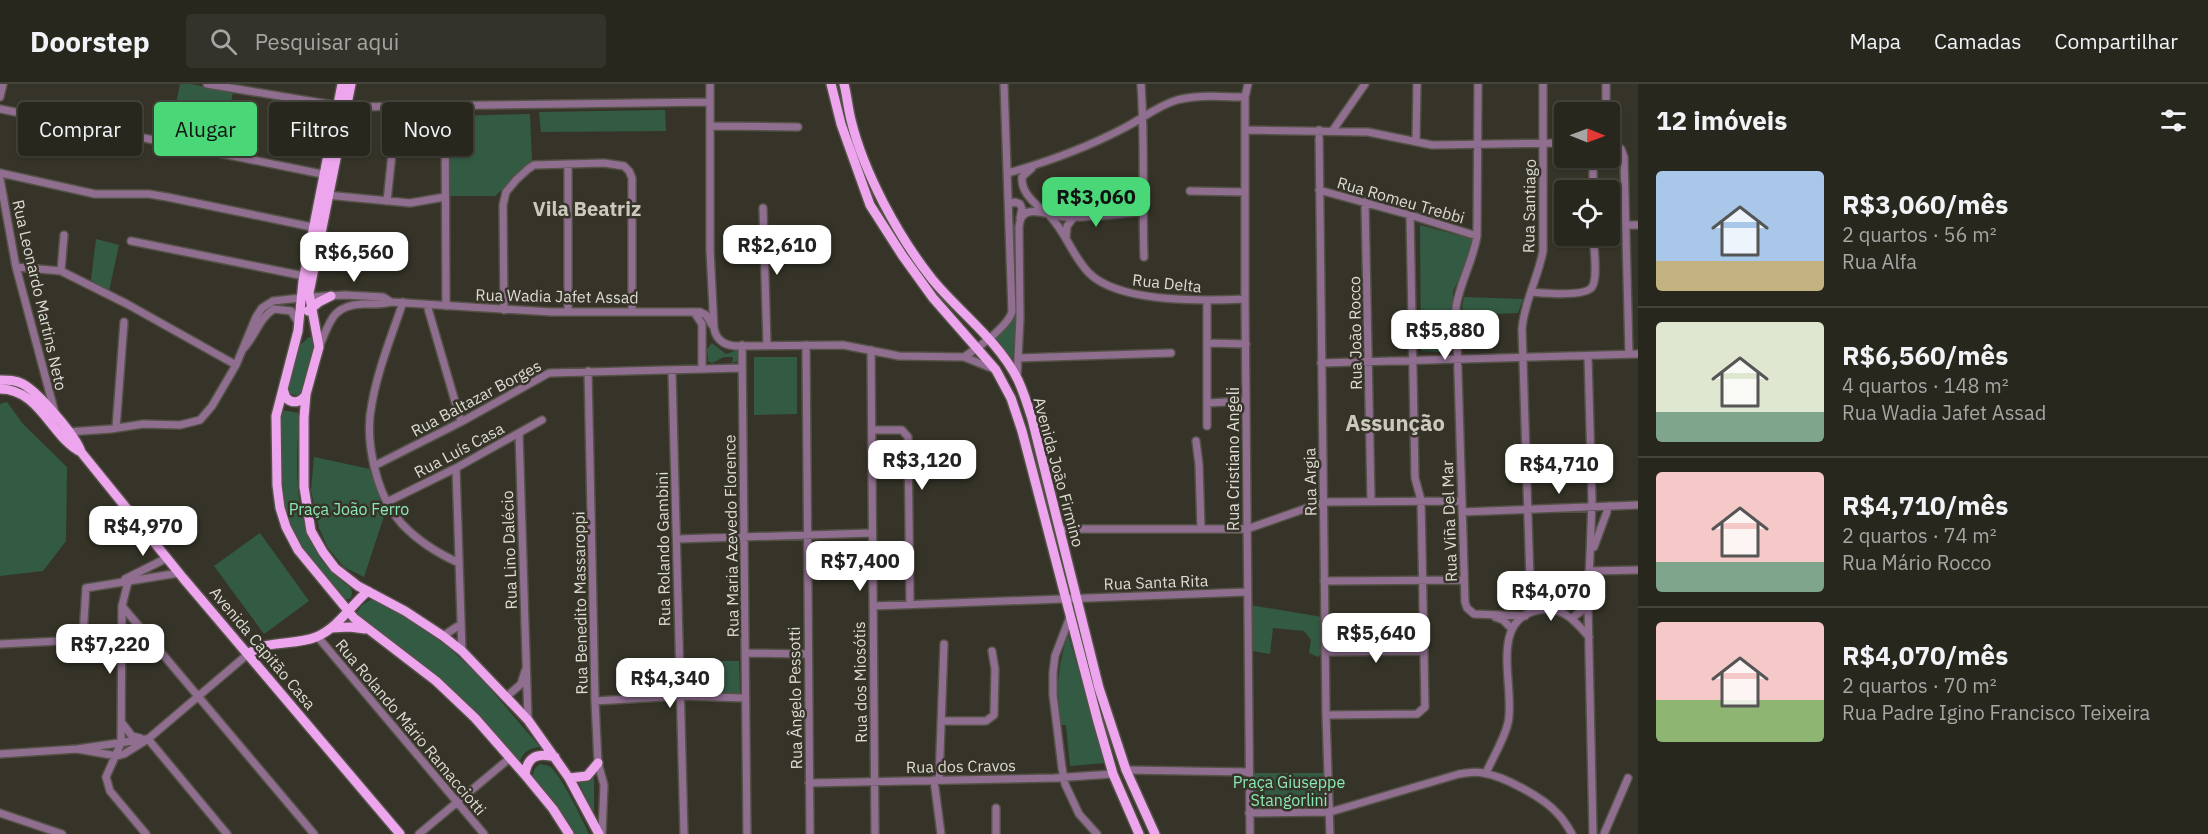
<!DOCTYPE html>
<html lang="pt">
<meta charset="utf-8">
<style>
:root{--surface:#28271e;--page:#34332b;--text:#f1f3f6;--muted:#a5a5a4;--line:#44443c;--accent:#49d778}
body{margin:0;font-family:"IBM Plex Sans",sans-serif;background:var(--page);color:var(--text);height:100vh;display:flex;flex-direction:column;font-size:22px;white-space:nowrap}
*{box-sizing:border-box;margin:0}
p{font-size:20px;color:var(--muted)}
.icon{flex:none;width:33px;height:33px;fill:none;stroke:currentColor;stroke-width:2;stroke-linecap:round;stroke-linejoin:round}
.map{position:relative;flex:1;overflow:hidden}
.panel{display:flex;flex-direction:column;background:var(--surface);width:570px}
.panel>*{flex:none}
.banner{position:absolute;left:18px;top:18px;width:570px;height:54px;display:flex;gap:12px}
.needle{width:39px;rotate:91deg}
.controls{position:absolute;left:1554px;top:18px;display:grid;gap:12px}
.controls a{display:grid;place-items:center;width:66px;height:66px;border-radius:6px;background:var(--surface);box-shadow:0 2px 4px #0004,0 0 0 2px var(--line);font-size:30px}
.price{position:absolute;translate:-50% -51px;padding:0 14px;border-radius:12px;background:#fff;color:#222;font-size:20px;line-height:39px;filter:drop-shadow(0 2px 3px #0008)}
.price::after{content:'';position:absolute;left:50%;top:36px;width:18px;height:14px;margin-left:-9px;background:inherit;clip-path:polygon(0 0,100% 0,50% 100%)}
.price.current{background:var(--accent);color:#111}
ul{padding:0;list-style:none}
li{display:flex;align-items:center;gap:18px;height:150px;padding:0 18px}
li+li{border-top:2px solid var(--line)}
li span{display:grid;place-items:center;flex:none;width:168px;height:120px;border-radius:6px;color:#555}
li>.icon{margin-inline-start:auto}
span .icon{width:72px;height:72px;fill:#fffc;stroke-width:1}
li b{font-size:26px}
h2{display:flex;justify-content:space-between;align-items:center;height:72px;padding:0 18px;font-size:26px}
.tag{padding:0 21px;border-radius:6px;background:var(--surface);box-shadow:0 2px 4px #0004,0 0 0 2px var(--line);font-size:21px;line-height:54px}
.tag.current{background:var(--accent);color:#111}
header{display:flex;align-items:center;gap:36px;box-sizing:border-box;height:84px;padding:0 30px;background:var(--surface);border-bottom:2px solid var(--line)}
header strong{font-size:28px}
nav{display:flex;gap:33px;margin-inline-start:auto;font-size:21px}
.search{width:420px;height:54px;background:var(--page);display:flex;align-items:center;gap:15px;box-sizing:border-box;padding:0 21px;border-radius:6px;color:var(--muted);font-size:22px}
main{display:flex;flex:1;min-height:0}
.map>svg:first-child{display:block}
.green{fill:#335b44}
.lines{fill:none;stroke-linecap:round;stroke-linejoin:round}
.minor-casing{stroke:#545247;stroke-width:10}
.major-casing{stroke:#545247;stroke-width:12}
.minor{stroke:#906e90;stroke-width:7}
.major{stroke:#eda6ed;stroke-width:9}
.labels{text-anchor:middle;stroke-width:5;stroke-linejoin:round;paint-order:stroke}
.street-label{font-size:16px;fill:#dddbd4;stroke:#363428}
.park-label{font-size:16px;fill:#8be7b3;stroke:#363428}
.quarter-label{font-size:20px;font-weight:bold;fill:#cbc9bb;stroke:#363428}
.district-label{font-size:22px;font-weight:bold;fill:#cbc9bb;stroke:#363428}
</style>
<header>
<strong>Doorstep</strong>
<div class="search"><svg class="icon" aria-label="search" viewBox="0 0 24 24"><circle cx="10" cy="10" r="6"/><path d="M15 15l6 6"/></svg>Pesquisar aqui</div>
<nav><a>Mapa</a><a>Camadas</a><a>Compartilhar</a></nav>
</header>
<main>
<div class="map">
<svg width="1638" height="750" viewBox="0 0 1638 750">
<rect width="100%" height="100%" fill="#363428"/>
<path class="green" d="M180,0h11l42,8 -12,59 -53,-10z
M665,26l1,21 -125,1 -2,-20z
M530,30l2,47 -37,35h-46v-80z
M1420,141l52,14 -6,27 -13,25 -1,54 -13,7 -17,-1 -1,-3z
M96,155l23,6 -10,46 -18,-11z
M1464,213l59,2 -5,14 -24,1 -2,4h-27l-3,-11z
M1017,231l-5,48 -17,-25z
M309,253l4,1 2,6 -13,46 -3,6 -11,-3 -1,-5 12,-42z
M712,259l14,11 12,-4v11l-6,2 1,-6h-9l-12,6 -4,-2 -1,-12z
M754,273h43v57l-43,1z
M7,318l16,22 44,43 -1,74 -23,30 -43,5v-172z
M282,326l17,3c-3,65 -10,132 51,174l2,5 -1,6c-8,3 -10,0 -16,-6l-43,-57 -10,-30z
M314,373l56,12 16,41 -22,67 -20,-10 -16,-19 -9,-20 -8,-38z
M260,449l49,68 -45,33 -50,-68z
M374,515l10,4 63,43 33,31 60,70c-10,1 -16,4 -20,14l-40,-45 -51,-47 -69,-48 -4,-5c2,-8 9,-15 18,-17z
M1250,521l72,12 -1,37 -3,3 -9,-4 2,-13 -7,-9 -31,-3 -3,26 -18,-3z
M1068,550l37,129 -35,3 -4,-41h-5c-5,-37 -4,-56 7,-91z
M720,577h19l1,33h-19z
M540,680c3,1 6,1 9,2 11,6 34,55 40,68h-16l-39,-54c-2,-7 -1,-11 6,-16z
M1253,689h71v36l-71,-1z
M594,691v39l-16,-33h8z"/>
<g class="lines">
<defs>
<path id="minor" d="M207,0l139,23 364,-5
M710,0v166l4,78c2,12 10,17 21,18l108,-1 56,11 65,1 30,12
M1141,0c4,58 1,115 3,173
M1248,0l-3,13v202l5,535
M1478,0l-1,152c-4,25 -17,46 -21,71l9,295 2,6 7,6 51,2
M0,13l3,-13
M445,21l1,201
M0,25l327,66
M1606,28v-28
M710,42l88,1
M1245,46l123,2 64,13 132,-2
M1319,46l7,585 4,119
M1333,46l32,-46
M1416,57l1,-57
M1610,63l11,2 3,8 5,197
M1593,74v32
M568,80v148
M1032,84l-10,9c-1,16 12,25 23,36
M0,89l95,21h54l18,3 150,31
M1008,89c39,-11 80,-26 116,-45 18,-9 33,-22 53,-28 22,-6 46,-3 68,-3
M0,95l16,88 39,146
M1319,106l91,25 67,21
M1190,107l55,1
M326,111l84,8 35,-6
M387,117l6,-57
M1365,118l6,298
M1009,120l6,-2 5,2 2,5 -2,9
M763,124l4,137
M1050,132c16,17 23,41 39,57 30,30 115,28 156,26
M1626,141h12
M1066,154l1,-12 7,-9
M131,157l173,35
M316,161l87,9
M16,183l45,4 66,33 109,61
M61,187l3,-36
M1532,208c12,1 53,5 60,-5 6,-8 2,-40 1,-51
M1207,216v126
M403,218c-11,33 -25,67 -31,101 -8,37 4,93 30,121 16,17 35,29 57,39
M427,221l34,117
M504,226l-1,-105 3,-13 10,-12 12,-11 6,-4 70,-2 20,3 5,5 3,7v134
M694,228l8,12v45
M1207,259l39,1
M742,261l5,489
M806,261l4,489
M319,263c11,-25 13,-42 44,-43 10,0 18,1 28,-2l161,10h148l6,3 6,10
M243,265c12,-12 16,-31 31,-40l17,2 7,11
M871,266l4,484
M1588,272l4,145 -4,105 5,228
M964,273c14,-9 43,-30 48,-45l-8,-228
M1018,274l153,-5
M1321,279l317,-9
M588,287l7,330 3,62 6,22 -2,49
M672,287l12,463
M1017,294l3,-60 -1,-91c1,-7 2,-13 10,-15 11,-3 25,5 37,5 25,1 51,-3 76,-5
M1207,319l39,-2
M116,344l8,-106
M872,346h30l6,7 2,168
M67,348l44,-3 32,-5 37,1 20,-5 12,-14 24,-41 20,-48 6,-9 11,-7 36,-4 36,-2 38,2 8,5
M519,349l9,287
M1196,357l3,24 2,64
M374,382l87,-44 88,-49 193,-5
M456,384l6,183
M387,418l69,-34 86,-48
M1462,428l176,-7
M1059,445h188l77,-27 138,-1
M677,455l195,-6
M1594,463l15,-41
M1589,487l49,-1
M129,494l-7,28 -1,137 -15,34 4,14 36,43
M125,495l42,-21
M1324,497l140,-1
M122,522l192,228
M873,522l374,-14
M1531,528l-9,-283c2,-27 16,-51 21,-78v-167
M1070,533l-15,39 -2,17v22l9,73 3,16 14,30 18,20
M1495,533l8,3 9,9
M1572,534l16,-12
M317,552l167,198
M443,552l18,-12
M122,555l8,-4 13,-3
M0,560l80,-4 3,-4 3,-48 93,-15
M1327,568l97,-1
M745,569l63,1
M506,613l15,-13 4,-13
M595,617l85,-5 65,2
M1326,631l91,-1 8,-7 -4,-207 -6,-22 -5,-263
M941,637h45l8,-6 1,-46 -3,-18
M122,639l10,13 8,2
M148,655l79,95
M77,665l40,7 7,-2 24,-15 100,-85
M0,670l77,-5 69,-10
M1126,686l123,2
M1486,689c7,-16 18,-33 22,-50 8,-34 -21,-104 31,-113 24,-4 36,11 50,27
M934,696l7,54
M939,696l5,-136
M809,699l245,-5 59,-4
M996,724v26
M0,729l62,21
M1249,729l81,-1 129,-38c8,-1 16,-3 24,-1 21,3 61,25 75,41 6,6 10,13 14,20
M419,750l91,-76
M1604,750l24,-56"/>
<path id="major" d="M342,0l-39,197 -5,50 -22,85 1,69 3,23 6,19 12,23 56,68 82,63 39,37 50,57 28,34 16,25
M351,0l-42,209 10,54 -13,47 -2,24v69l7,44 12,21 12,16 23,18 47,25 38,25 19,15 66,69 41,58 30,56
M831,0l10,40 29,81 32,50 31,43 63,72 15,28 11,33 76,291 15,52 26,60
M844,0c3,12 4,24 7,36 13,53 47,116 81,159 28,34 66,61 86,101 6,13 10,26 14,39l67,269 27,82 29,64
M308,227l11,-9 12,-6
M0,296c8,0 16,0 23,4 15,8 54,53 58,68l102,126 217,256
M0,305c40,0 51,48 81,63
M283,305l3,9c7,6 14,5 20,-3
M331,544l19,-1 15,2
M248,570c19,-15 46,-8 68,-17 22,-9 34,-31 52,-46
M525,691c2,-18 12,-23 30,-18
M569,694l18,-2 11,-13"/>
</defs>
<use href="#minor" class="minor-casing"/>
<use href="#major" class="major-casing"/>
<use href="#minor" class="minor"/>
<use href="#major" class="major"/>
</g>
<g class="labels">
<g class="street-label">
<text transform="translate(1401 116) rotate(16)" y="6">Rua Romeu Trebbi</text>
<text transform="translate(1529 122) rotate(-89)" y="6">Rua Santiago</text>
<text transform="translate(1167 199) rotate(6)" y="6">Rua Delta</text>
<text transform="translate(40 211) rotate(77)" y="6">Rua Leonardo Martins Neto</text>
<text transform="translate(557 212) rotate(1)" y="6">Rua Wadia Jafet Assad</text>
<text transform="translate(1355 249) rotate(-91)" y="6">Rua João Rocco</text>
<text transform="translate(476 314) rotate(-28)" y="6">Rua Baltazar Borges</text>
<text transform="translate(459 366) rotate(-28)" y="6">Rua Luís Casa</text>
<text transform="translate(1233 375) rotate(-90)" y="6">Rua Cristiano Angeli</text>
<text transform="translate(1059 388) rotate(75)" y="6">Avenida João Firmino</text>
<text transform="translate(1310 398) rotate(-91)" y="6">Rua Argia</text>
<text transform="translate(1449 437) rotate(-92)" y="6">Rua Viña Del Mar</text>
<text transform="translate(731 452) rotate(-91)" y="6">Rua Maria Azevedo Florence</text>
<text transform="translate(663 465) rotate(-91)" y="6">Rua Rolando Gambini</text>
<text transform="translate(509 466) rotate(-92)" y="6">Rua Lino Dalécio</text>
<text transform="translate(1156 498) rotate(-2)" y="6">Rua Santa Rita</text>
<text transform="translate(580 519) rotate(-91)" y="6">Rua Benedito Massaroppi</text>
<text transform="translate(263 564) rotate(50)" y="6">Avenida Capitão Casa</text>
<text transform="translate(860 598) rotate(-91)" y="6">Rua dos Miosótis</text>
<text transform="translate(795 614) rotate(-91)" y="6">Rua Ângelo Pessotti</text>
<text transform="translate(411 643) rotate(50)" y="6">Rua Rolando Mário Ramacciotti</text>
<text transform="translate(961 682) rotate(-1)" y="6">Rua dos Cravos</text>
</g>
<g class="park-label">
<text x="349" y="431">Praça João Ferro</text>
<text x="1289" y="704">Praça Giuseppe<tspan x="1289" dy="18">Stangorlini</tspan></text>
</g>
<g class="quarter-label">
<text x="587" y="132">Vila Beatriz</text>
</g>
<g class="district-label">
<text x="1395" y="347">Assunção</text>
</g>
</g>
</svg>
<div class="controls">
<a><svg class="needle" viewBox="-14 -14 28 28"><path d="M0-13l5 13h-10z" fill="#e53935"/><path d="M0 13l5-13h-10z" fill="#a5a5a4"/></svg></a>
<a><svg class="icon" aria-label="locate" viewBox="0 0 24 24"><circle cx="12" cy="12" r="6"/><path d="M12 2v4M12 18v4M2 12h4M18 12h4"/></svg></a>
</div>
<b class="price current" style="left:1096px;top:144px">R$3,060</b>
<b class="price" style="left:777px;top:192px">R$2,610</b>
<b class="price" style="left:354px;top:199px">R$6,560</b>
<b class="price" style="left:1445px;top:277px">R$5,880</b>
<b class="price" style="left:922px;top:407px">R$3,120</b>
<b class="price" style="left:1559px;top:411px">R$4,710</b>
<b class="price" style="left:143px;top:473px">R$4,970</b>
<b class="price" style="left:860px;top:508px">R$7,400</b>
<b class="price" style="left:1551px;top:538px">R$4,070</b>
<b class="price" style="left:1376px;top:580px">R$5,640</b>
<b class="price" style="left:110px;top:591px">R$7,220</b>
<b class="price" style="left:670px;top:625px">R$4,340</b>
<div class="banner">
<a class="tag">Comprar</a>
<a class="tag current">Alugar</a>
<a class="tag">Filtros</a>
<a class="tag">Novo</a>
</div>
</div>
<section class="panel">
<h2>12 imóveis<svg class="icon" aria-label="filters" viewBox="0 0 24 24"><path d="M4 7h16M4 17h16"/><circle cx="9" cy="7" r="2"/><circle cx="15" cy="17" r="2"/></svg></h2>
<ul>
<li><span style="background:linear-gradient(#a9c7e8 75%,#c2b280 0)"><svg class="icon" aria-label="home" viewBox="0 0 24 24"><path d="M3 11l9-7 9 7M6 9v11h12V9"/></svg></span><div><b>R$3,060/mês</b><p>2 quartos · 56 m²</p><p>Rua Alfa</p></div></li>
<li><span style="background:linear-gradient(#dfe7d0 75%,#7fa58c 0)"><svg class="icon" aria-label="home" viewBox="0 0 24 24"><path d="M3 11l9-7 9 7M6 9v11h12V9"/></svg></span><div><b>R$6,560/mês</b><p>4 quartos · 148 m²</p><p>Rua Wadia Jafet Assad</p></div></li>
<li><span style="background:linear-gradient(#f6c9c9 75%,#7fa58c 0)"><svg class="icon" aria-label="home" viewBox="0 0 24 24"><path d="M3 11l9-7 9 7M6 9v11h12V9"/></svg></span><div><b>R$4,710/mês</b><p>2 quartos · 74 m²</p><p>Rua Mário Rocco</p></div></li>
<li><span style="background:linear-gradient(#f6c9c9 65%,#8fb573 0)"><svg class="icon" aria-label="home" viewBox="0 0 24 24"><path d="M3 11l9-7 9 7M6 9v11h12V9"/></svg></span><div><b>R$4,070/mês</b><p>2 quartos · 70 m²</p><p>Rua Padre Igino Francisco Teixeira</p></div></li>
</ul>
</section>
</main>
